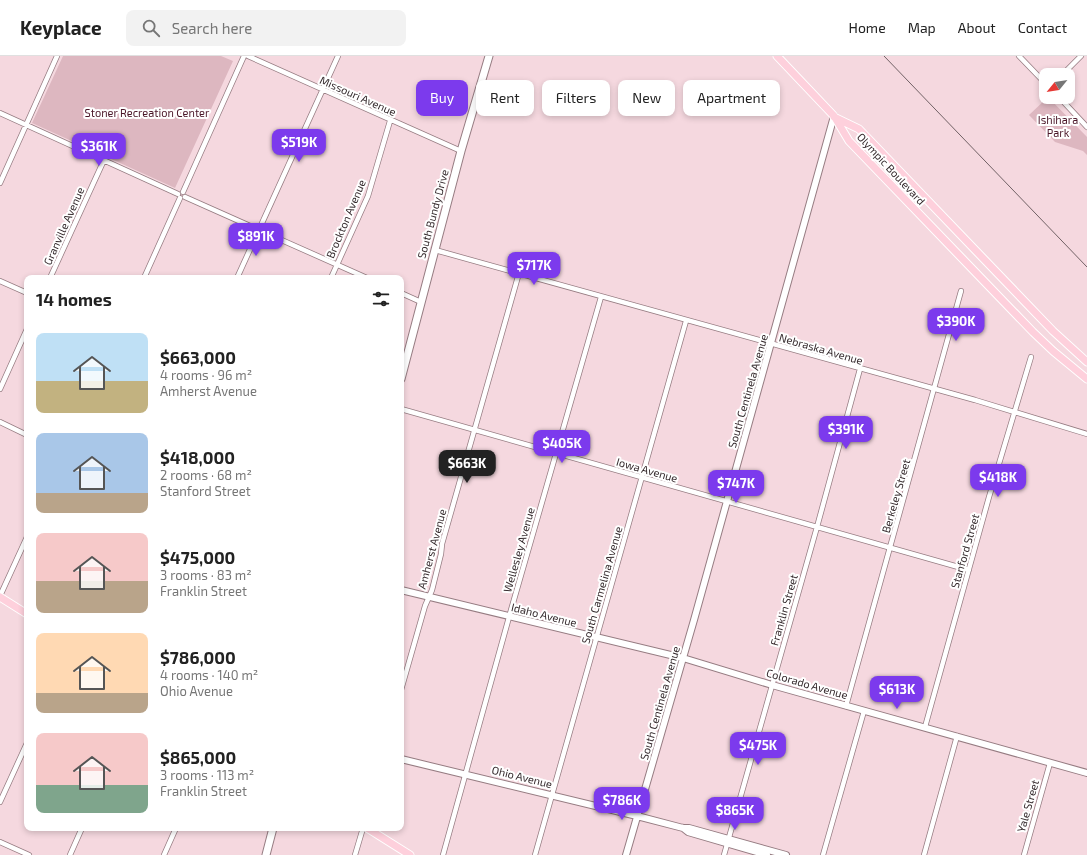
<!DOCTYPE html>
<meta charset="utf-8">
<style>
:root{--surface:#fff;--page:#f2f2f2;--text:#222;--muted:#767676;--line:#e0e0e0;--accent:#7c3aed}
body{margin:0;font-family:"Exo 2",sans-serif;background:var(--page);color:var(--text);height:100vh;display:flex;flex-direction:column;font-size:15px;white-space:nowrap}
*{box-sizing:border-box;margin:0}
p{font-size:13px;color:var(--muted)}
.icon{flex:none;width:22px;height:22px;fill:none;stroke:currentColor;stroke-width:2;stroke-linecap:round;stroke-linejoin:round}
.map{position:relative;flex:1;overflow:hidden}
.details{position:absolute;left:24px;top:219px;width:380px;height:556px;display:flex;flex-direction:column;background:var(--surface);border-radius:8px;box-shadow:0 2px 6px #0003}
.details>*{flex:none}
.banner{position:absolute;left:416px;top:24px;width:380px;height:36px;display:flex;gap:8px}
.needle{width:26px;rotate:240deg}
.buttons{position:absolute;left:1039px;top:12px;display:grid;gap:8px}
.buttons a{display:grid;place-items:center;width:36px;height:36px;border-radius:8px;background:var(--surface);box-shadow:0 2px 6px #0003;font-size:20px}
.price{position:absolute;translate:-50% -34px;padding:0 9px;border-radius:8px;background:var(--accent);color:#fff;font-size:13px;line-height:26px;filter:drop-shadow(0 1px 2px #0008)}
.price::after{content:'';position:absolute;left:50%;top:24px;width:12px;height:9px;margin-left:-6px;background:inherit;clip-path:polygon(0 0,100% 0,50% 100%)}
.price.current{background:#222;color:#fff}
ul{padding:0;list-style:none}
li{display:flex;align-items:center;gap:12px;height:100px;padding:0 12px}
li span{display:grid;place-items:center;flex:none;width:112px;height:80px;border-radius:8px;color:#555}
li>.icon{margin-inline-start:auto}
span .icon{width:48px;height:48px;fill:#fffc;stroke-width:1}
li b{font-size:17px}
h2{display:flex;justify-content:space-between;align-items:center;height:48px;padding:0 12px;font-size:17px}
.chip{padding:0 14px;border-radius:8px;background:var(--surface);box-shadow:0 2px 6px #0003;font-size:14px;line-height:36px}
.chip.current{background:var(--accent);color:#fff}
header{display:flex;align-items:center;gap:24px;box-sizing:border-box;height:56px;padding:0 20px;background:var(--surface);border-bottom:1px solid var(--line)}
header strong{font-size:19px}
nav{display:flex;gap:22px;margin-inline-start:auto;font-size:14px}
.search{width:280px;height:36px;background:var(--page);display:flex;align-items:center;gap:10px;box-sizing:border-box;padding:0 14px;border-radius:8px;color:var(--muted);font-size:15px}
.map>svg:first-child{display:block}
.green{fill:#ddb7c0}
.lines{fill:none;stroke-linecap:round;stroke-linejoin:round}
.minor-casing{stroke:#967c82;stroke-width:6}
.tertiary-casing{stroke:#967c82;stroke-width:8}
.secondary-casing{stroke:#967c82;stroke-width:9}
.primary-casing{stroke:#fff;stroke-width:9}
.minor{stroke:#fff;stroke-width:4.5}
.tertiary{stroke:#fff;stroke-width:6}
.secondary{stroke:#fff;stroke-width:7}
.primary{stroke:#fed0dc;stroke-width:7}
.tram{stroke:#716165;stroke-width:1}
.labels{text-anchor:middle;stroke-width:4;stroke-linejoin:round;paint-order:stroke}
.street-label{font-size:11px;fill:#34292c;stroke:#fff}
.park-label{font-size:11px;fill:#4b1729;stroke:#fff}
</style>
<header>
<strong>Keyplace</strong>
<div class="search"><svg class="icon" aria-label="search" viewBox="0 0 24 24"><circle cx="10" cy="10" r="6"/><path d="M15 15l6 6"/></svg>Search here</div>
<nav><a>Home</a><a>Map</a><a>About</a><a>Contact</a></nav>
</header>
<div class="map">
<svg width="1087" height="799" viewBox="0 0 1087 799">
<rect width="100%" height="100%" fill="#f5d8df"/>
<path class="green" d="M63,0h158l12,5 -58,127 -143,-65z
M1048,41l39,40v18l-4,-4 -28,-9 -26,-27z"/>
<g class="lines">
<defs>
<path id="minor" d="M248,0l213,95
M1019,0l27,28
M1062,19l19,-19
M1059,41l28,30
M0,57l178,81
M0,127l57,-127
M183,136l61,-136
M185,141l182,81
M435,194l540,150 112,34
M50,222l54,-118
M144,222l36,-80
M237,222l101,-222
M331,222l37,-82 22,-75
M0,225l27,12
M401,237l20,9
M0,333l27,-60
M401,353l568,161
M0,366l27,13
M0,540l27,-59
M401,634l24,-84 7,-16 9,-36 1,-10 77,-271
M846,650l115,-415
M925,671l64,-230 42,-140
M0,746l27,-59
M0,786l29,13
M70,799l12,-27
M164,799l12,-27
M355,799l8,-27
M443,799l68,-245 90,-313
M535,799l151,-534
M724,799l93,-328 43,-158
M823,799l41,-144
M924,799l33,-119
M1024,799l26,-92"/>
<path id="tertiary" d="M401,534l282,68 89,27 315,88
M401,703l236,57 46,12h6l97,27
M683,772l5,4 79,23
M626,799l68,-235 140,-504"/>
<path id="secondary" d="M401,323l60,-228 28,-95
M266,799l7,-27"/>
<path id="primary" d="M777,0l57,60 15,25 184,191 20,19 34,28
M834,61l25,12 194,202 34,31
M0,541l27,17
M367,772l43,27"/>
</defs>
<use href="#minor" class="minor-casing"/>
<use href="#tertiary" class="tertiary-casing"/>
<use href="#secondary" class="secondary-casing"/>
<use href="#primary" class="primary-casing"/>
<use href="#minor" class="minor"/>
<use href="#tertiary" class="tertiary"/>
<use href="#secondary" class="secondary"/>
<use href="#primary" class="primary"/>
<path class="tram" d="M884,0l203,211"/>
</g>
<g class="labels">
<g class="street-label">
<text transform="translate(358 40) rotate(24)" y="4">Missouri Avenue</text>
<text transform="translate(891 113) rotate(47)" y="4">Olympic Boulevard</text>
<text transform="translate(433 158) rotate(-75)" y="4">South Bundy Drive</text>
<text transform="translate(346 163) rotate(-67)" y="4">Brockton Avenue</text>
<text transform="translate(64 170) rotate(-66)" y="4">Granville Avenue</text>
<text transform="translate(821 293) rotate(16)" y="4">Nebraska Avenue</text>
<text transform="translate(748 335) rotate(-74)" y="4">South Centinela Avenue</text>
<text transform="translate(647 414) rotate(16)" y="4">Iowa Avenue</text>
<text transform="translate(896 440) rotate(-74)" y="4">Berkeley Street</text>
<text transform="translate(432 493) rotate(-75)" y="4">Amherst Avenue</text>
<text transform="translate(519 494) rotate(-74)" y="4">Wellesley Avenue</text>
<text transform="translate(965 495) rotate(-74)" y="4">Stanford Street</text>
<text transform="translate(602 529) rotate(-74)" y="4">South Carmelina Avenue</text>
<text transform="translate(784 554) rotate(-74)" y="4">Franklin Street</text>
<text transform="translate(544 559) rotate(14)" y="4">Idaho Avenue</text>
<text transform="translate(807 628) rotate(16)" y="4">Colorado Avenue</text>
<text transform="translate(660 647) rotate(-74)" y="4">South Centinela Avenue</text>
<text transform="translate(522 721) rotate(14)" y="4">Ohio Avenue</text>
<text transform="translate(1028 750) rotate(-74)" y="4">Yale Street</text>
</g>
<g class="park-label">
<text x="147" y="61">Stoner Recreation Center</text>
<text x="1058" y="68">Ishihara<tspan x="1058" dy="13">Park</tspan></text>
</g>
</g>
</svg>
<div class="buttons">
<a><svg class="needle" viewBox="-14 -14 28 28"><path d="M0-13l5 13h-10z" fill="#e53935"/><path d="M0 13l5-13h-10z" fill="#767676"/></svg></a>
</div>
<b class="price" style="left:299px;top:107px">$519K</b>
<b class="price" style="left:99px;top:111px">$361K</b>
<b class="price" style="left:256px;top:201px">$891K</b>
<b class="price" style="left:534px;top:230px">$717K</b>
<b class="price" style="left:956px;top:286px">$390K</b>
<b class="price" style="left:846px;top:394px">$391K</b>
<b class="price" style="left:562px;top:408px">$405K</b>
<b class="price current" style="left:467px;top:428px">$663K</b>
<b class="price" style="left:998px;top:442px">$418K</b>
<b class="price" style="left:736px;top:448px">$747K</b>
<b class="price" style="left:897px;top:654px">$613K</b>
<b class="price" style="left:758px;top:710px">$475K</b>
<b class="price" style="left:622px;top:765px">$786K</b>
<b class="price" style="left:735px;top:775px">$865K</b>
<div class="banner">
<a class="chip current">Buy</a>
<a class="chip">Rent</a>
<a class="chip">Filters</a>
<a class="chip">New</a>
<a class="chip">Apartment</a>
</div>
<section class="details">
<h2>14 homes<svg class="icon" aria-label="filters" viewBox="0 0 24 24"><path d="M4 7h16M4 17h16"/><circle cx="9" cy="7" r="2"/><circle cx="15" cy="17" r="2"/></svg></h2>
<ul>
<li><span style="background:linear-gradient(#bfe0f5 60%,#c2b280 0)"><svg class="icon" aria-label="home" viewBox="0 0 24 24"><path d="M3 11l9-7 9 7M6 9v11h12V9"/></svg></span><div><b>$663,000</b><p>4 rooms · 96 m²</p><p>Amherst Avenue</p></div></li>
<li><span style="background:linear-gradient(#a9c7e8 75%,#b9a48a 0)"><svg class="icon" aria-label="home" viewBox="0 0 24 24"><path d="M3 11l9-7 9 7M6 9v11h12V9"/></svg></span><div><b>$418,000</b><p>2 rooms · 68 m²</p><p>Stanford Street</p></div></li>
<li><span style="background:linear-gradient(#f6c9c9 60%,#b9a48a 0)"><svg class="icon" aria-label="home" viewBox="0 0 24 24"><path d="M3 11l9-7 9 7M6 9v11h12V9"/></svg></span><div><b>$475,000</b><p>3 rooms · 83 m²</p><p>Franklin Street</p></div></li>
<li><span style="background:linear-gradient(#ffd9b3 75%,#b9a48a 0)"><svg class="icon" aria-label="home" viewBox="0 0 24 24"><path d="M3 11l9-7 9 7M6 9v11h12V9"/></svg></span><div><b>$786,000</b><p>4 rooms · 140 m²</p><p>Ohio Avenue</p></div></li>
<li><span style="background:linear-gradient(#f6c9c9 65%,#7fa58c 0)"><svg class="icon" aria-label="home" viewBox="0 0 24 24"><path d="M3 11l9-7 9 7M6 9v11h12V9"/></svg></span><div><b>$865,000</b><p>3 rooms · 113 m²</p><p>Franklin Street</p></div></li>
</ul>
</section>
</div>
